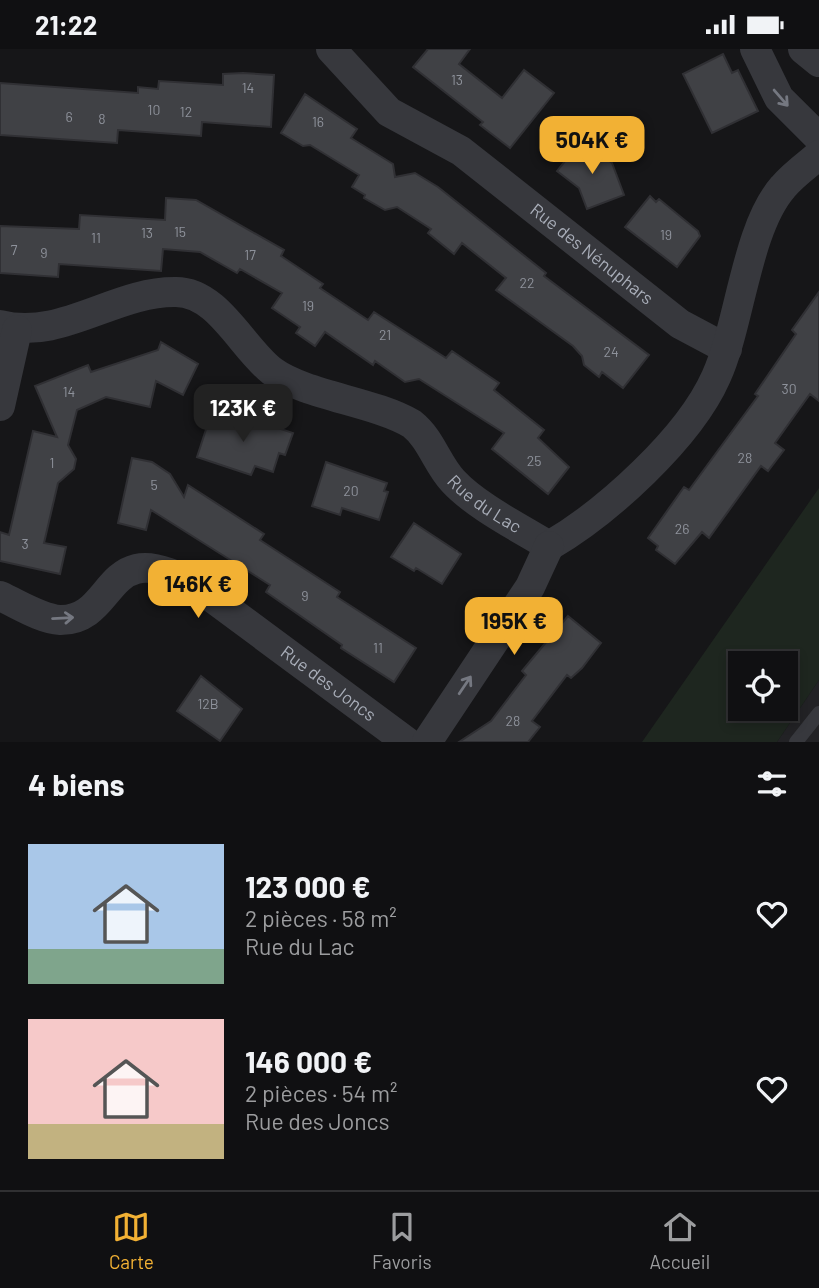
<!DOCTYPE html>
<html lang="fr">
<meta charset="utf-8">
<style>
:root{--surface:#101012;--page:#19191b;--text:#f1f3f6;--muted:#9c9d9f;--line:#303032;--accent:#f2b134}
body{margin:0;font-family:Barlow,sans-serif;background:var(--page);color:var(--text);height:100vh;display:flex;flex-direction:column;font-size:26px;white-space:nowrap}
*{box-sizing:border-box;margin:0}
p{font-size:23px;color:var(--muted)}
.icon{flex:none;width:38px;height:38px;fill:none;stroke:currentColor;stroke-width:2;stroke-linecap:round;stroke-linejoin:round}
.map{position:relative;height:693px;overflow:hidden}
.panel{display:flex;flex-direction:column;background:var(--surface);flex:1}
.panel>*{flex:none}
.buttons{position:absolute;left:728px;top:602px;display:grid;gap:14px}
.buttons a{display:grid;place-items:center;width:70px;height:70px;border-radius:0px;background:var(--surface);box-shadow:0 4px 10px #0003,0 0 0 2px var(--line);font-size:35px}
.price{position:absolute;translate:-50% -60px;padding:0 16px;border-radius:14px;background:var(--accent);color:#111;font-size:23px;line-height:46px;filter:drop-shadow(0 2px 4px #0008)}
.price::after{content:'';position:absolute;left:50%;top:42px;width:21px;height:16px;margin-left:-10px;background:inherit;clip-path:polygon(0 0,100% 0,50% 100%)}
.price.on{background:#222;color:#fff}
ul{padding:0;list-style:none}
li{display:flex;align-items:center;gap:21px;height:175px;padding:0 28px}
li span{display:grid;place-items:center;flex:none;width:196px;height:140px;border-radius:0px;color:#555}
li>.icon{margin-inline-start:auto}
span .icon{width:84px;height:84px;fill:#fffc;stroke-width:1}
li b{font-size:30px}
h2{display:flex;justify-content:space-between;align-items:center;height:84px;padding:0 28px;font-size:30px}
.status{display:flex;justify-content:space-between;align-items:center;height:49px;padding:0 35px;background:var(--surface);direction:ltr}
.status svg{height:19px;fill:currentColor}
.menu{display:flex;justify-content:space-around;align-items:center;height:98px;border-top:2px solid var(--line);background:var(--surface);font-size:19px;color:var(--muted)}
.menu a{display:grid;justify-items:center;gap:4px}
.menu .on{color:var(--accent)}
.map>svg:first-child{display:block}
.built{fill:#222225}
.green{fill:#1e261f;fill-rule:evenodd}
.building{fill:#404145;stroke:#303034;stroke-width:2}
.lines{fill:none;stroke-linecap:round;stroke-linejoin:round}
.lane{stroke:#37383d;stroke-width:14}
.street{stroke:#37383d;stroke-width:30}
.oneway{stroke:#757881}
.labels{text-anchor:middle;stroke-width:7;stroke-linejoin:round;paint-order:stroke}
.number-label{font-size:14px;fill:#8e929b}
.street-label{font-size:18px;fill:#a8adb8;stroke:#111113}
</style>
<div class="status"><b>21:22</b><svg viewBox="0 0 49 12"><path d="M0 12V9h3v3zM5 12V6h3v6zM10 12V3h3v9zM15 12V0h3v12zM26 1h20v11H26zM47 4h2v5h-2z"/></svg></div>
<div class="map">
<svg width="819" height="693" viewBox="0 0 819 693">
<rect width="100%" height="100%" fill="#161618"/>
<path class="built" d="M819,631v62h-42z"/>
<path class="green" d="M819,439v192l-42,62h-135zM740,614h46v46h-46z"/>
<path class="building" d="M428,0h42l-11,15 43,34 22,-28 30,23 -44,55 -30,-23 3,-3 -70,-55z
M723,5l9,19 6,-3 20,41 -46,22 -29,-59z
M243,24l31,2 -3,52 -69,-5 -1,14 -83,-6 -1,13 -117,-8v-52l138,10v-6l20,2 1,-8 64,4v-11z
M305,45l52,35 -6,9 42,26 2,13 20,-4 23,14 108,86 -2,3 105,79 -26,33 -21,-16 -3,5 -15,-12 -2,-9 -9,-10 -77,-56 10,-12 -44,-35 -8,11 -26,-21 3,-4 -34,-22 -12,3 -21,-12 1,-3 -13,-8 7,-12 -49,-30 -7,1 -22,-13z
M582,91l30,23 12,32 -37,14 -8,-21 -22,-17z
M650,147l6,6 3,-3 39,32 2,5 -23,31 -52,-40z
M166,149l30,2 88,50 -3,6 42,28 -3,4 48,32 6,-8 72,46 6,-7 47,32 -5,7 50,40 -6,8 31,29 -21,27 -56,-45 12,-16 -85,-54 -14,3 -30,-21 -2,4 -48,-33 -10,14 -19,-13 4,-6 -28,-19 10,-15 -42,-24 -3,4 -37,-21 -37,-3 -2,22 -102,-7 -1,13 -58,-4v-47l79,3 1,-14 85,5z
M819,243v109l-9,-7 -35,49 9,7 -16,21 -7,-5 -52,72 -7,-6 -27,32 -19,-14 2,-4 -10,-8 36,-51 5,3 69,-94 -3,-2 41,-60 -4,-4z
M161,293l37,22 -15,31 -27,-14 -6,26 -44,-10 -29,13 -9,35 8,14 -2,10 -16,14 -14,60 22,4 -6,27 -60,-13v-29l9,3 24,-104 24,6 -22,-51 53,-21 3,7 67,-22z
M212,362l50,16 1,-4 30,10 -8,22 -6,-2 -6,19 -18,-6 -4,9 -54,-18z
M132,409l20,4 18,12 14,23 4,-12 76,49 -4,6 80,52 -3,5 79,51 -22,34 -53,-34 1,-3 -76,-53 4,-7 -119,-75 -5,20 -28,-7z
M326,413l61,21 -3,8 4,1 -9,28 -37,-12 -2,7 -28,-9z
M414,474l47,31 -19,30 -26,-16 -2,3 -23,-14z
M568,567l33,27 -19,25 -11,10 -4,-3 -35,46 8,6 -12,15h-69l32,-21 35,-46 -4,-4z
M201,627l41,33 -22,32 -43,-30z"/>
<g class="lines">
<path class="lane" d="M796,693l23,-29"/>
<g class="street">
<path id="s1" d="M331,0l58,63 72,39 219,173 47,25"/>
<path d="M755,0l24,49 40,40"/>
<path d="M803,0l16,13"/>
<path id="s2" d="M0,276c61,16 115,-34 176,-33 42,0 66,56 96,79 34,25 101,30 140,53 19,15 25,40 41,57 23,25 67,47 96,65"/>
<path d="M0,357l17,-76"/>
<path d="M549,497c57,-33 140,-108 167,-169 24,-52 30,-148 67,-190 10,-12 24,-22 36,-32"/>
<path id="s3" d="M0,547c18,8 41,23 60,24 59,1 42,-92 139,-32l208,154"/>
<path d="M427,693l103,-155 19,-41"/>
</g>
</g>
<defs><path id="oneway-shaft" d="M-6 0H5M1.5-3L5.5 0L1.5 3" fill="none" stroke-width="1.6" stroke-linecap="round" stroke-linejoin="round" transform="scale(1.75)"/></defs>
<g class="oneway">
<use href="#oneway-shaft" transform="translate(781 49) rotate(49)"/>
<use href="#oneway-shaft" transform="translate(63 569) rotate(-3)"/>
<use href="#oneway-shaft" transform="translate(465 636) rotate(-56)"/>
</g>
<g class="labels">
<g class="number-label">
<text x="457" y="36">13</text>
<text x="248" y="44">14</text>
<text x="154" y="66">10</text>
<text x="186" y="68">12</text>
<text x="69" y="73">6</text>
<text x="102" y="75">8</text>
<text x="318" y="78">16</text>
<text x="180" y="188">15</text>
<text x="147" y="189">13</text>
<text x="666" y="191">19</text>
<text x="96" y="194">11</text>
<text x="14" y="206">7</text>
<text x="44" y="209">9</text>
<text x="250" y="211">17</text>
<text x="527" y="239">22</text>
<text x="308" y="262">19</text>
<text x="385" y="291">21</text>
<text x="611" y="308">24</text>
<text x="789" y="345">30</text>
<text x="69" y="348">14</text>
<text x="745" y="414">28</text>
<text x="534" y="417">25</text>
<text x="52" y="419">1</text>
<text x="154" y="441">5</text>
<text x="351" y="447">20</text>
<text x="682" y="485">26</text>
<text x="25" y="500">3</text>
<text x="305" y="552">9</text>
<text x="378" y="604">11</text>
<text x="208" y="660">12B</text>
<text x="513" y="677">28</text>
</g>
<g class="street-label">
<text dy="6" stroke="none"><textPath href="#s1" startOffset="334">Rue des Nénuphars</textPath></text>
<text dy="6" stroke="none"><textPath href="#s2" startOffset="569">Rue du Lac</textPath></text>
<text dy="6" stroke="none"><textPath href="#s3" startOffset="388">Rue des Joncs</textPath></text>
</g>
</g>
</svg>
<div class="buttons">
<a><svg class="icon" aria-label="locate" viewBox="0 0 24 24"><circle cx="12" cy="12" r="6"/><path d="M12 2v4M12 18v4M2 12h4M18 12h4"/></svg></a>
</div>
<b class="price" style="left:592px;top:127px">504K €</b>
<b class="price on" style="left:243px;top:395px">123K €</b>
<b class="price" style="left:198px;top:571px">146K €</b>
<b class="price" style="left:514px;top:608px">195K €</b>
</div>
<section class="panel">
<h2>4 biens<svg class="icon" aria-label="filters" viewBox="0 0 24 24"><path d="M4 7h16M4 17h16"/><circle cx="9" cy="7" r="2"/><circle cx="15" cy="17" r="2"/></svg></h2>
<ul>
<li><span style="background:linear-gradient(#a9c7e8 75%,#7fa58c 0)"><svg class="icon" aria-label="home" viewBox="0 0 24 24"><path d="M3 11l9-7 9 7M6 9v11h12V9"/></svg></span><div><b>123 000 €</b><p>2 pièces · 58 m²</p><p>Rue du Lac</p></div><svg class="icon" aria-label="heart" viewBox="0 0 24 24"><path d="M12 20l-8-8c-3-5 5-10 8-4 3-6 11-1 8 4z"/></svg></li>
<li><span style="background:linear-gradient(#f6c9c9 75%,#c2b280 0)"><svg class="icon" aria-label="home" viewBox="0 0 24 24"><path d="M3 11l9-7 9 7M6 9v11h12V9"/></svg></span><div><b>146 000 €</b><p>2 pièces · 54 m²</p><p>Rue des Joncs</p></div><svg class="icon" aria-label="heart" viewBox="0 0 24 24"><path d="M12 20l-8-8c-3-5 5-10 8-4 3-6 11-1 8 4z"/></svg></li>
</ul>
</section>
<nav class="menu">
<a class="on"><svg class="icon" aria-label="map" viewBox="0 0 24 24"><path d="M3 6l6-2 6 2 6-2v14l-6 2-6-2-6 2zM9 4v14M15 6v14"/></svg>Carte</a>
<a><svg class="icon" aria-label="saved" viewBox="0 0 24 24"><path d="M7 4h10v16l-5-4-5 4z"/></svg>Favoris</a>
<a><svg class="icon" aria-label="home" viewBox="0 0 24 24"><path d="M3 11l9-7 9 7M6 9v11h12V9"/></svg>Accueil</a>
</nav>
